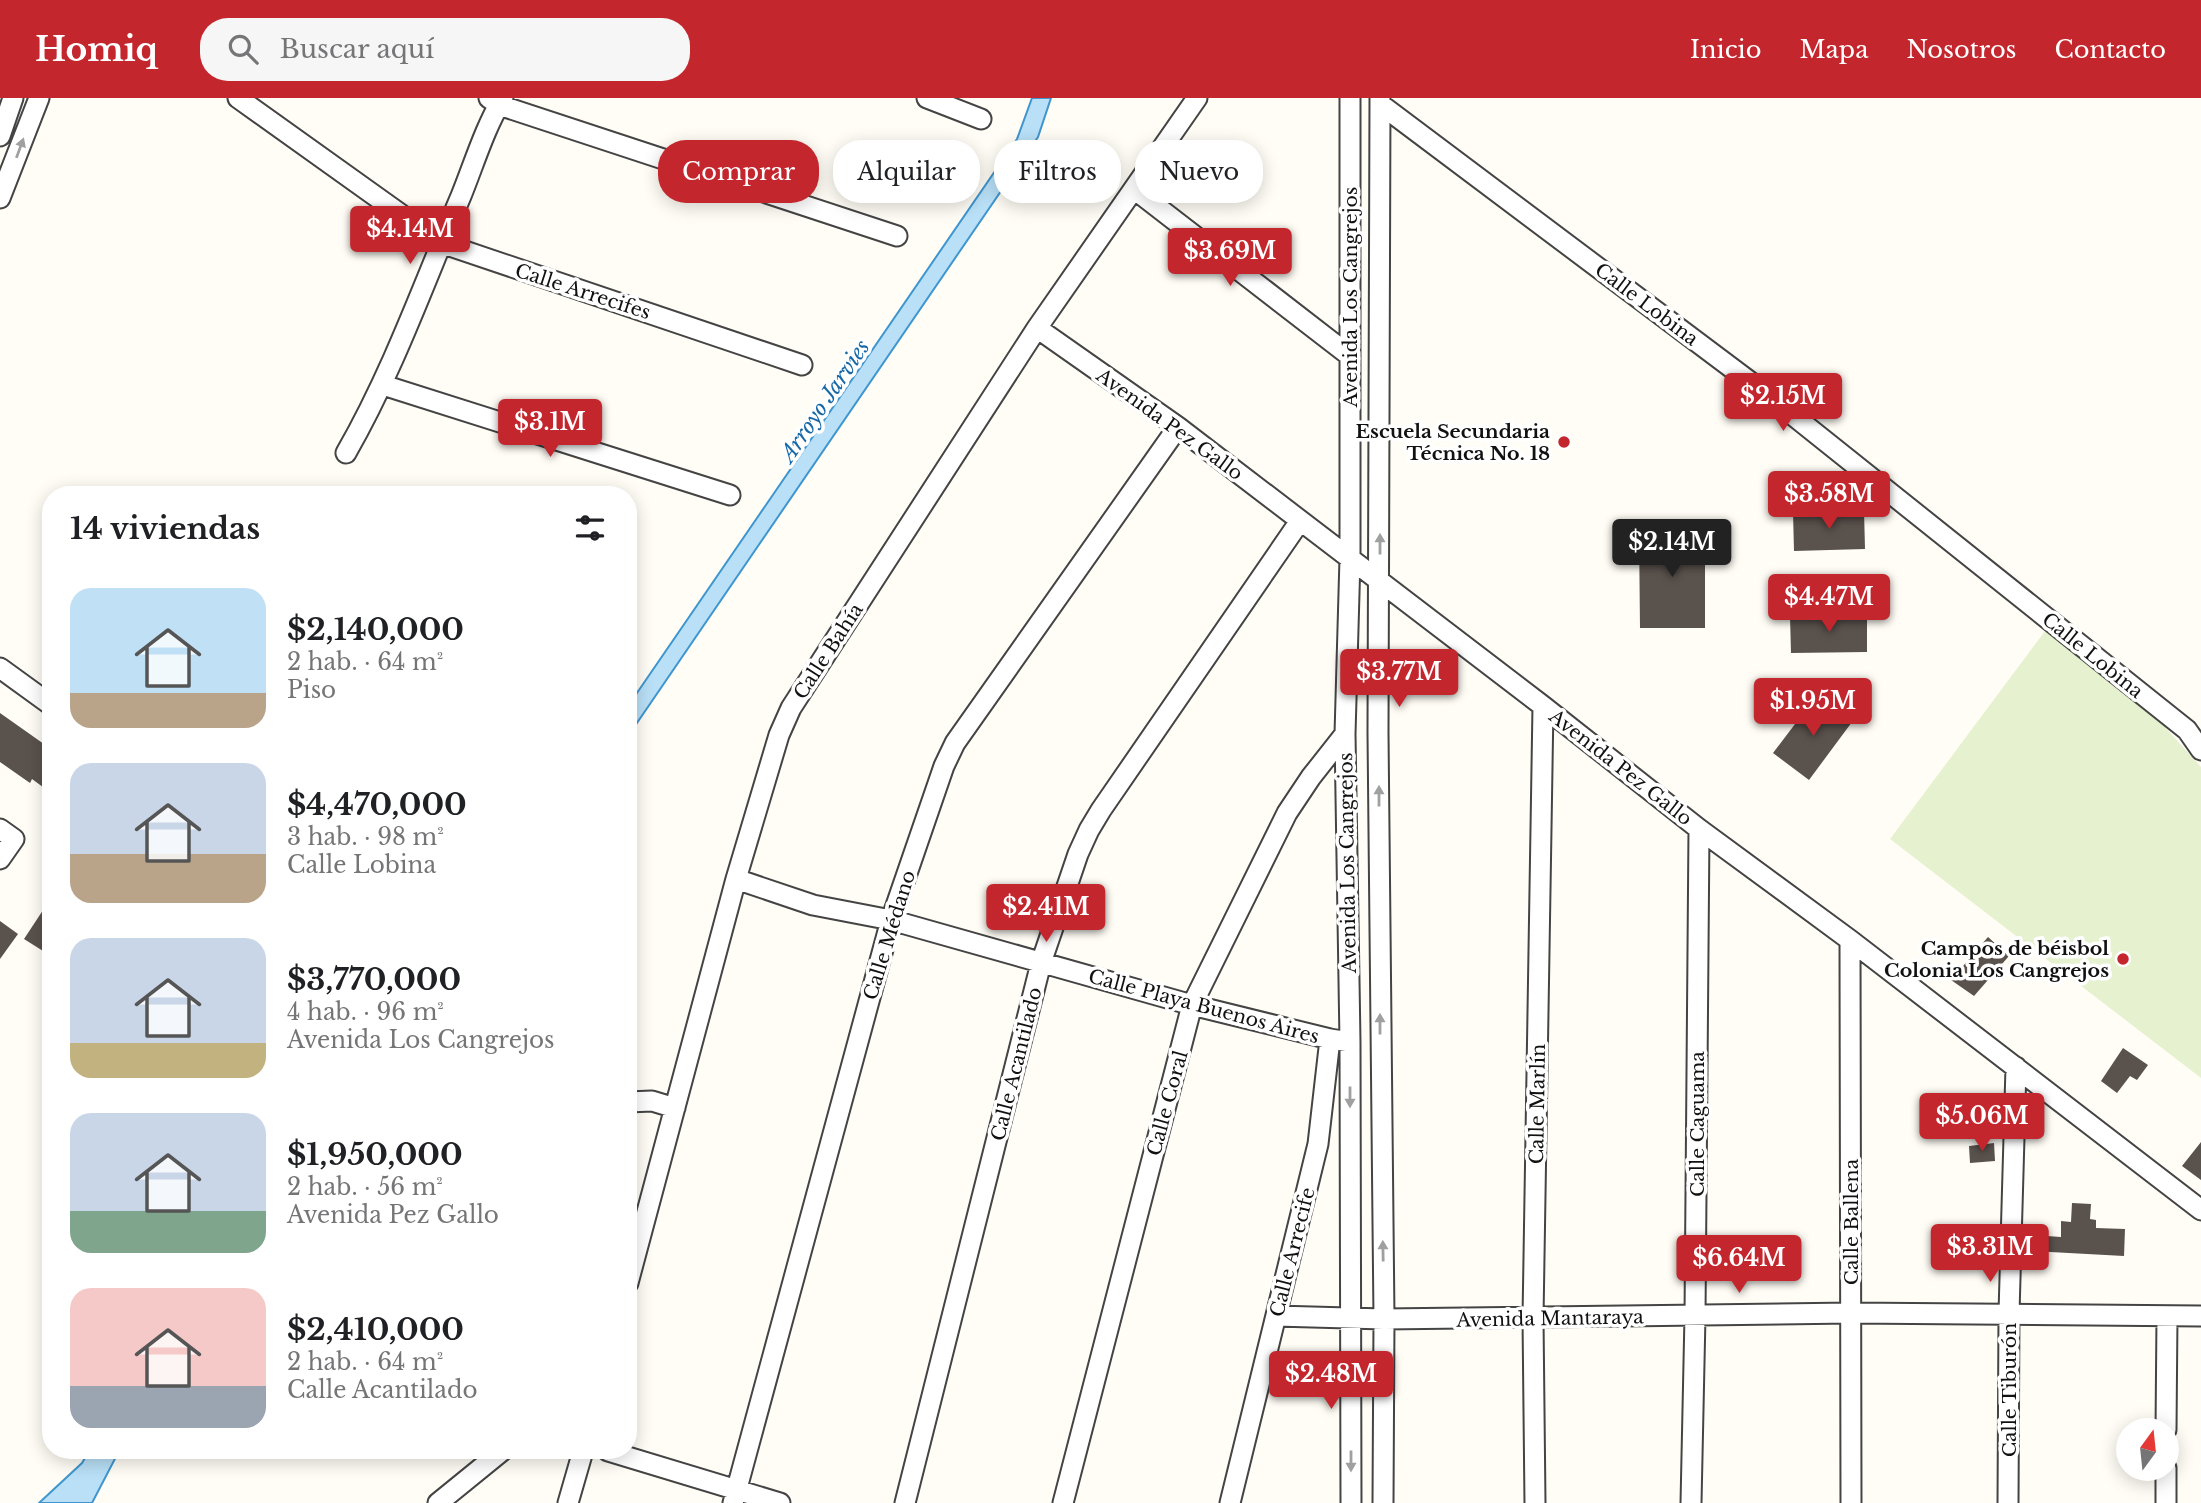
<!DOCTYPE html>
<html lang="es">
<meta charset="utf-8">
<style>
:root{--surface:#fff;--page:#f6f6f6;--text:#202124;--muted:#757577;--accent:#c4262e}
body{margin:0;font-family:"Libre Baskerville",serif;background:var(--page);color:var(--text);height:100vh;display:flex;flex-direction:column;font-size:26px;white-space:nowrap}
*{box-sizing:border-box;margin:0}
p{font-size:23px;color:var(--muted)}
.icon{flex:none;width:38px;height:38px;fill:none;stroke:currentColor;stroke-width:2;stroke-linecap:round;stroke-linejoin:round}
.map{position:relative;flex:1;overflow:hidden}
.sheet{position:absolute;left:42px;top:388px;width:595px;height:973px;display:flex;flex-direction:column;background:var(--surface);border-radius:28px;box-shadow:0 4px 18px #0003}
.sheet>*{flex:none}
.top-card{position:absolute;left:658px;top:42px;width:665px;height:63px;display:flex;gap:14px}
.needle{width:46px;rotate:15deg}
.controls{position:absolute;left:2116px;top:1320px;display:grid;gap:14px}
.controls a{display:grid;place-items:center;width:63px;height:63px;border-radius:50%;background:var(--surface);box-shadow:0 4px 18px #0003;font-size:35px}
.price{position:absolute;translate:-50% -60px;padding:0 16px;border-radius:7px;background:var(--accent);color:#fff;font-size:23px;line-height:46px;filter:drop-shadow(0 2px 4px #0008)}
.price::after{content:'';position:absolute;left:50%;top:42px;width:21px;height:16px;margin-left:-10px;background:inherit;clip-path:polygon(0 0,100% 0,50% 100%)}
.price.on{background:#222;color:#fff}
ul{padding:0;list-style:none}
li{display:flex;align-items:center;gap:21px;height:175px;padding:0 28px}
li span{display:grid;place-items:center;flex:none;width:196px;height:140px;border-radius:21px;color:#555}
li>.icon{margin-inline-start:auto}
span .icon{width:84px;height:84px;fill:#fffc;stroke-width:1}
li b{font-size:30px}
h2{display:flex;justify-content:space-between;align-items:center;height:84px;padding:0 28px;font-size:30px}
.tag{padding:0 24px;border-radius:28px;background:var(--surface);box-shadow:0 4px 18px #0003;font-size:24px;line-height:63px}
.tag.on{background:var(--accent);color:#fff}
header{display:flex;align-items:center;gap:42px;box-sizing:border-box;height:98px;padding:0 35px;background:var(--accent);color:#fff}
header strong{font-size:33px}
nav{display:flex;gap:38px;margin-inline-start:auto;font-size:24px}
.search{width:490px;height:63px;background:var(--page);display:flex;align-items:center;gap:18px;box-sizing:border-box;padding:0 24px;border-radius:28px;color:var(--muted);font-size:26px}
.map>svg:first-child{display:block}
.pitch{fill:#e6f2cf}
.water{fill:#b9e0f7;stroke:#3f96cf;stroke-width:2}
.building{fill:#5a524d}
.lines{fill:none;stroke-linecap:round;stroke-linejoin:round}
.minor-casing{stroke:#444;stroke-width:23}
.minor{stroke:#fff;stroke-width:19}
.oneway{fill:#a0a0a0}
.poi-dot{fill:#c4262e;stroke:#fff;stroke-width:2.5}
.labels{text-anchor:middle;stroke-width:7;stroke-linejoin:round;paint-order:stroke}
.street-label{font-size:19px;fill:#111;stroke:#fff}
.poi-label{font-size:19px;font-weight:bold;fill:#111;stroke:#fff;text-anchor:end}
.water-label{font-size:21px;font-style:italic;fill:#1768a6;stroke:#fff}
</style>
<header>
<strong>Homiq</strong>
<div class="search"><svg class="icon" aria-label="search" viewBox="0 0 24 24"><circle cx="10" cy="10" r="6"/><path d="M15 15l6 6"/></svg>Buscar aquí</div>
<nav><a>Inicio</a><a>Mapa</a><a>Nosotros</a><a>Contacto</a></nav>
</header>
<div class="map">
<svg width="2201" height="1405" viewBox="0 0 2201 1405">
<rect width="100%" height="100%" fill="#fffdf5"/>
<path class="pitch" d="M2045,533l117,93 39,43v311l-311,-239z"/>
<path class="water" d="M1032,0h19l-13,39 -410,599v-30l389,-567z
M89,1353h30l-27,52h-53l43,-40z"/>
<path class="building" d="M1864,412l1,39 -71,2 -1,-39z
M1639,432h66v98h-65z
M1790,518h77v36l-76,1z
M1817,597l35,27 -43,58 -36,-27z
M0,615l51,36v44l-19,-14 -2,4 -30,-21z
M51,800v58l-27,-17z
M0,823l18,13 -18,25z
M1988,839l21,19 -35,40 -23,-16z
M2123,950l25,17 -11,15 -7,-4 -13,17 -16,-12z
M2201,1044v38l-19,-14z
M1994,1045l1,18 -25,2 -1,-17z
M2072,1105l19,1 -1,15 6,1v8l29,1 -1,27 -93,-5v-16l30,2v-16l10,1z"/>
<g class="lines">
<defs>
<path id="minor" d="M238,0l203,145 361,122
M489,0l10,7 398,131
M927,0l54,21
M1350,0v460l-5,176 5,308 1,461
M1380,0l-2,635 6,586 -1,184
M1380,6l385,289 422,337 14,20
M0,38l13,-38
M1134,91l216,167
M0,100l39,-100
M1037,230l141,99 365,279 156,123 151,111 351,270
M383,287l347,110
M346,355c47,-82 78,-170 115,-257 13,-32 24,-69 42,-98
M0,570l51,37
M0,731l14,10 -14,20
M736,781l77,26 78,15 301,85 138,34 20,3
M1850,842l1,563
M628,1004l24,-1 23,7
M628,1185l108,-404 43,-144 12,-27 246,-380 160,-230
M1276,1218l108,3 467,-6 350,3
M2166,1332l1,-114
M608,1353l172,52
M438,1405l64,-52
M568,1405l15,-52
M733,1405l158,-583 53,-154 11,-23 223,-316
M905,1405l136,-540 37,-109 11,-24 12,-20 199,-289
M1063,1405l129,-498 95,-192 24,-36 34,-43
M1230,1405l88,-359 12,-105
M1535,1405l-2,-185 10,-612
M1691,1405l4,-187 4,-487
M2008,1405l1,-190 7,-246
M2166,1405v-35"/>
</defs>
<use href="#minor" class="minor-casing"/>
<use href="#minor" class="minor"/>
</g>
<defs><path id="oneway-solid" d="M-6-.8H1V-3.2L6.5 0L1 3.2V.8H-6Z" transform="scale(1.75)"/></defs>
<g class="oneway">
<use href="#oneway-solid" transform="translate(20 50) rotate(-70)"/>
<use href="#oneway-solid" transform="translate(1380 446) rotate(-90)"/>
<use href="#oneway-solid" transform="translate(1379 698) rotate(-90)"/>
<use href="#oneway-solid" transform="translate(1380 926) rotate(-90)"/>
<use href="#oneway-solid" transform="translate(1350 999) rotate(90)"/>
<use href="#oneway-solid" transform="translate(1383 1153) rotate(-91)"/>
<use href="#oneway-solid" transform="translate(1351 1363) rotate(90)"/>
</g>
<g class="poi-dot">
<circle cx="1564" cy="344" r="7"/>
<circle cx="2123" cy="861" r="7"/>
</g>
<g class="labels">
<g class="street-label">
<text transform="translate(583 193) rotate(18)" y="7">Calle Arrecifes</text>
<text transform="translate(1350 199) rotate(-90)" y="7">Avenida Los Cangrejos</text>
<text transform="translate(1647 206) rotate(37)" y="7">Calle Lobina</text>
<text transform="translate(1170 326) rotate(36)" y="7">Avenida Pez Gallo</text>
<text transform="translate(828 553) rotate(-57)" y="7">Calle Bahía</text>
<text transform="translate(2093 557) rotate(39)" y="7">Calle Lobina</text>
<text transform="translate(1621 669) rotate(38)" y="7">Avenida Pez Gallo</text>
<text transform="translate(1347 765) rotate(-91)" y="7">Avenida Los Cangrejos</text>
<text transform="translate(889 837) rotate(-73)" y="7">Calle Médano</text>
<text transform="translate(1204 908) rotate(15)" y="7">Calle Playa Buenos Aires</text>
<text transform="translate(1016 966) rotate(-76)" y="7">Calle Acantilado</text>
<text transform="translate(1167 1005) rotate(-75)" y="7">Calle Coral</text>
<text transform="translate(1537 1006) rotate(-89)" y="7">Calle Marlín</text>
<text transform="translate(1697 1026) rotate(-90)" y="7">Calle Caguama</text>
<text transform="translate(1851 1124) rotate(-90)" y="7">Calle Ballena</text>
<text transform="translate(1292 1154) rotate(-76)" y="7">Calle Arrecife</text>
<text transform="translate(1550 1220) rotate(-1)" y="7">Avenida Mantaraya</text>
<text transform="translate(2009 1292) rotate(-90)" y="7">Calle Tiburón</text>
</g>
<g class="poi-label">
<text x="1550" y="340">Escuela Secundaria<tspan x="1550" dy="22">Técnica No. 18</tspan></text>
<text x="2109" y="857">Campos de béisbol<tspan x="2109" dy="22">Colonia Los Cangrejos</tspan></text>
</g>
<g class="water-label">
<text transform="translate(825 303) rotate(-56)" y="7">Arroyo Jarvies</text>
</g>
</g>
</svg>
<div class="controls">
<a><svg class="needle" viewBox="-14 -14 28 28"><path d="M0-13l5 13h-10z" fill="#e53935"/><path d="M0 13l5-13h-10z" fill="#757577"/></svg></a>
</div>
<b class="price" style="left:410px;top:168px">$4.14M</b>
<b class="price" style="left:1230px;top:190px">$3.69M</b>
<b class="price" style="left:1783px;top:335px">$2.15M</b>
<b class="price" style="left:550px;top:361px">$3.1M</b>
<b class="price" style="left:1829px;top:433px">$3.58M</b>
<b class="price on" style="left:1672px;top:481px">$2.14M</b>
<b class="price" style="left:1829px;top:536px">$4.47M</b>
<b class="price" style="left:1399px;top:611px">$3.77M</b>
<b class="price" style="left:1813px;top:640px">$1.95M</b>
<b class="price" style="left:1046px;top:846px">$2.41M</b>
<b class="price" style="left:1982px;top:1055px">$5.06M</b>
<b class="price" style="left:1990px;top:1186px">$3.31M</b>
<b class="price" style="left:1739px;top:1197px">$6.64M</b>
<b class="price" style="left:1331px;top:1313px">$2.48M</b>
<div class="top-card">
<a class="tag on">Comprar</a>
<a class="tag">Alquilar</a>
<a class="tag">Filtros</a>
<a class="tag">Nuevo</a>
</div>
<section class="sheet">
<h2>14 viviendas<svg class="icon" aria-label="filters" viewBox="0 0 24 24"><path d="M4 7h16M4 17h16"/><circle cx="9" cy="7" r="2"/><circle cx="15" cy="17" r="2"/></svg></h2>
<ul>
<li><span style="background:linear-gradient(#bfe0f5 75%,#b9a48a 0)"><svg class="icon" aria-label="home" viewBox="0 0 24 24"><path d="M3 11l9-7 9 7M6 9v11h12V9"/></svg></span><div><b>$2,140,000</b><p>2 hab. · 64 m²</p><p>Piso</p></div></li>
<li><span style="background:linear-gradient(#c9d6e8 65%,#b9a48a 0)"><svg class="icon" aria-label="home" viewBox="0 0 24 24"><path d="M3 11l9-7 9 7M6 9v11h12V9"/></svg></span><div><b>$4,470,000</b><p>3 hab. · 98 m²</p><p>Calle Lobina</p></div></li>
<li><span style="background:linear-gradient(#c9d6e8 75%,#c2b280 0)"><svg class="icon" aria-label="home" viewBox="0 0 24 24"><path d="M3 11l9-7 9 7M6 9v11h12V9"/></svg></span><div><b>$3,770,000</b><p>4 hab. · 96 m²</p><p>Avenida Los Cangrejos</p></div></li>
<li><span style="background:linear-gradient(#c9d6e8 70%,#7fa58c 0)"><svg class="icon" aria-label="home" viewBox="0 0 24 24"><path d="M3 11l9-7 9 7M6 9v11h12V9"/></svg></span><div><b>$1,950,000</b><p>2 hab. · 56 m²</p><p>Avenida Pez Gallo</p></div></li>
<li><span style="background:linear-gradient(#f6c9c9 70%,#9aa5b1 0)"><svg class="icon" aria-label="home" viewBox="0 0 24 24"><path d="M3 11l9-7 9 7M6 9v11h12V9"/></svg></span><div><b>$2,410,000</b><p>2 hab. · 64 m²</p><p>Calle Acantilado</p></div></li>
</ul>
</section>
</div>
